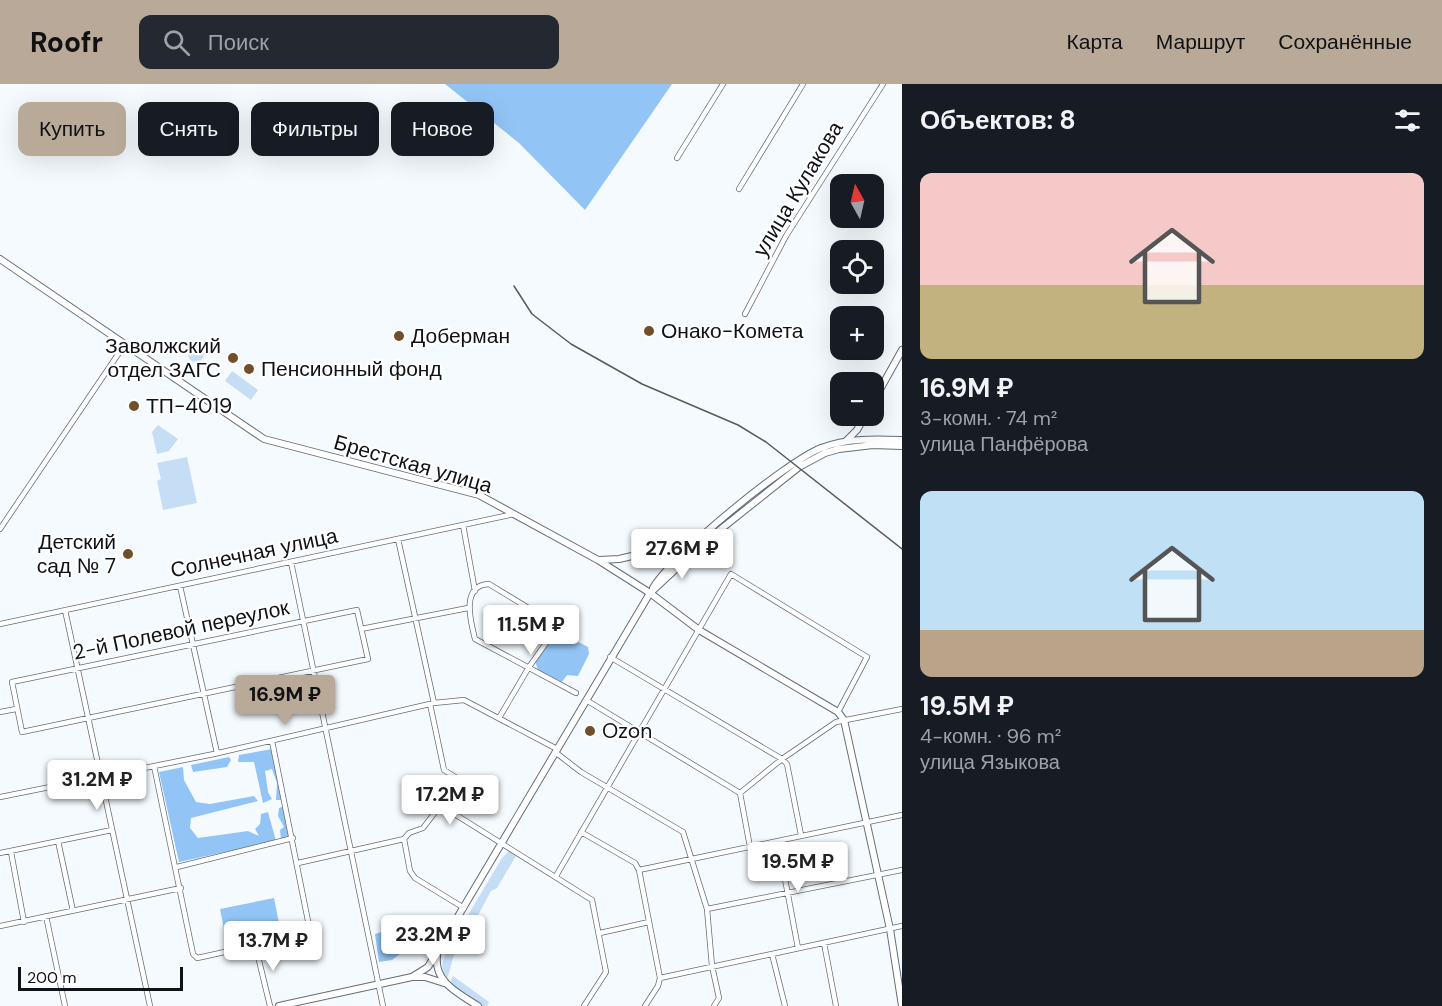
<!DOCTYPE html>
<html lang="ru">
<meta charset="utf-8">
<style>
:root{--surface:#171b24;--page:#242831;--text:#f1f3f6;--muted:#9ea1a6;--accent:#b8a999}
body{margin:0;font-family:"DM Sans",sans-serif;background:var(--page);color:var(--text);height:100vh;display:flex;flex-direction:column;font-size:22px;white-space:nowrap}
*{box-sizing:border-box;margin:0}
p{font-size:20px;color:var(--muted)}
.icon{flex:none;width:33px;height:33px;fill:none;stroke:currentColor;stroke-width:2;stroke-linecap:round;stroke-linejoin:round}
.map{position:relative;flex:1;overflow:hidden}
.details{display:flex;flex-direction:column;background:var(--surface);width:540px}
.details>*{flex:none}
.guide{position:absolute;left:18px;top:18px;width:570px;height:54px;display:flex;gap:12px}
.needle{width:39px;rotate:352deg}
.fabs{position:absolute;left:830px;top:90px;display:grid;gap:12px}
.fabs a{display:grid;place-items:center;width:54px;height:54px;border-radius:12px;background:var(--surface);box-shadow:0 6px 24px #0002;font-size:30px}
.scale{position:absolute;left:18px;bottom:15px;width:165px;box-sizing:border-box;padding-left:6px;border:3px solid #0f1216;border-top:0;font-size:16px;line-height:21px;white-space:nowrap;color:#0f1216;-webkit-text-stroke:4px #fff;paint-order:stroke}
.price{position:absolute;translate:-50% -51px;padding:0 14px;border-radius:6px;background:#fff;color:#222;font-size:20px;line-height:39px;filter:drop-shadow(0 2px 3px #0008)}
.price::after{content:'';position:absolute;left:50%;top:36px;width:18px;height:14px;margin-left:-9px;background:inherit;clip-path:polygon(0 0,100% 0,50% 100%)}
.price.current{background:var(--accent);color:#111}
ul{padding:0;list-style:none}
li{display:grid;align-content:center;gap:12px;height:318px;padding:0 18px}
li span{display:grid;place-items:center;height:186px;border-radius:12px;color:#555}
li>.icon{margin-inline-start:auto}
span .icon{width:108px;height:108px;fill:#fffc;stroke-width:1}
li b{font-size:26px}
h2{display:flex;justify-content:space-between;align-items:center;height:72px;padding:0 18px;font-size:26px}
.tag{padding:0 21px;border-radius:12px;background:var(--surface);box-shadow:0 6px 24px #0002;font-size:21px;line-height:54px}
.tag.current{background:var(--accent);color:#111}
header{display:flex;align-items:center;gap:36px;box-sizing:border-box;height:84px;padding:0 30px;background:var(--accent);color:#111}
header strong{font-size:28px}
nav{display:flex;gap:33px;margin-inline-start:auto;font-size:21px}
.search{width:420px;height:54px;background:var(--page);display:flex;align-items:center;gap:15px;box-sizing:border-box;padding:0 21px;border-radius:12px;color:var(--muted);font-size:22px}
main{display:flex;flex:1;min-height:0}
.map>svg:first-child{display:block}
.green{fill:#c5ddf5}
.forest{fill:#92c5f5}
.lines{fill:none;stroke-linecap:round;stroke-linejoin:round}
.street-casing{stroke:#646e78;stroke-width:6}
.secondary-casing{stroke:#646e78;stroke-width:8}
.street{stroke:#fff;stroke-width:4.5}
.secondary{stroke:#fff;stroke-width:6}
.rail{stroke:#575b5f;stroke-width:1.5}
.poi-dot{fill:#724f28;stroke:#fff;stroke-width:2}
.labels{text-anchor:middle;stroke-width:4.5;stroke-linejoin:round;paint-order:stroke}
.street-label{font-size:21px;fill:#0f1216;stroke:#fff}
.poi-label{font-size:21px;fill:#0f1216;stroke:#fff;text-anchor:start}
</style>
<header>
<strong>Roofr</strong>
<div class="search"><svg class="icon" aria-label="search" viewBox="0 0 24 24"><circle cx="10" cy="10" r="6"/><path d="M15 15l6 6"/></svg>Поиск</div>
<nav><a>Карта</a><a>Маршрут</a><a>Сохранённые</a></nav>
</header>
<main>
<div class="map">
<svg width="902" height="922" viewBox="0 0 902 922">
<rect width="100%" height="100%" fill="#f5fafe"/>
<path class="green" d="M188 270a8 8 0 1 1 16 0a8 8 0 1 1-16 0Z
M232,287l26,19 -7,10 -26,-19z
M158,341l20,14 -9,12 -12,3 -5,-22z
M187,373l10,46 -34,7 -6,-29 4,-2 -4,-16z
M509,767l7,5 -19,32 -6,3 -20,37 -15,19 -9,33c-7,-10 -5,-17 -1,-28l56,-94z
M453,892l36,26 -2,4h-5l-32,-23z"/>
<path class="forest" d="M445,0h227l-87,126 -66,-67z
M567,552l21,11 1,7 -11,22 -11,-1 -5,7 -24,-12 -3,-9 12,-19h14z
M272,665l12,51h-8l1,-17 -5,-14 -7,2 3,21 4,7 -9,4 -9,-41h-16l1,-7z
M229,673l2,3 -4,7 -34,5 -2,-7z
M183,683l1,13 12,22 14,2 44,-8 4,5 -67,17 -1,10 8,10 50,-7 11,5 -4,-7 5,-5 1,-10 7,-2 8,29 -97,21 -20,-90z
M285,722l7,31 -11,3 -1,-10 4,-3 -6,-11 1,-8z
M274,814l8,40 -54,11 -8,-40z
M392,845l6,10 17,-4 3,5 -26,20 -13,2 -4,-28z"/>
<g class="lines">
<defs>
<path id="street" d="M677,74l46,-74
M739,105l64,-105
M745,230l41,-78 97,-152
M463,441l12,66
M0,445l125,-185
M398,455l36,164
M291,478l92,444
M180,502l37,167
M65,526l85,396
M357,526l11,49 -346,73 -10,-50z
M0,540l514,-110
M361,545l107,-21
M610,573l172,102 5,5 14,71
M586,616l154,93 10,54
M0,628l16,-3
M499,634l30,-51 29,-41 -69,-42c-29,1 -18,39 -14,55l101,54
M555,668l26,20 102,60 24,77 5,57 7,32 -5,8
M154,682l39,188 4,4 5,-1 104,-23 4,-3 -38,-190
M421,709l171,107 14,72 -22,34
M740,709l42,-34 54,-37 66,-13
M0,713l214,-43 220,-51 30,-3 93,49
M581,748l54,31 4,7 21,108 -2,8 -13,20
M404,755l5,-6 14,-5 37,-48 -16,-10 -14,-66
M404,755l6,32 5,7 49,30
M58,757l15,70
M778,758l20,106
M11,768l13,70
M0,769l112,-23
M298,779l106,-24
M177,783l116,-29
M639,786l263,-55
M556,792l175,-302 136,83 -29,55
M707,825l195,-39
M46,832l19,90
M0,842l181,-38
M600,849l49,-11
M824,859l12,63
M255,860l15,62
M772,870l13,52
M660,894l242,-52"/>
<path id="secondary" d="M0,175l264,180 215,56 119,65 52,33 49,37 139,82 6,8 46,209 12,77
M873,318l29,-52
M846,357l11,-11 8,-14
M599,476l20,-1 78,-18
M653,504c18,-32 133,-126 168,-140 26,-10 54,-9 81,-8
M437,872c-3,26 21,37 41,50
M413,893h12l19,6
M279,922l133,-29 16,-10 222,-374 56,-52 93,-74 26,-14 14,-4 34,-4 29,1"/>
</defs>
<use href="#street" class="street-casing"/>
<use href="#secondary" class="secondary-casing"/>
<use href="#street" class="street"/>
<use href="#secondary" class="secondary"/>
<path class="rail" d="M514,202l18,28 39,30 71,40 96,41 28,17 136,107"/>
</g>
<g class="poi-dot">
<circle cx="649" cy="247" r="6"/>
<circle cx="399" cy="252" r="6"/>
<circle cx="233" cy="274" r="6"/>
<circle cx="249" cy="285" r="6"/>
<circle cx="134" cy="322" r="6"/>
<circle cx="128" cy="470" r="6"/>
<circle cx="590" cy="647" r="6"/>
</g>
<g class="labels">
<g class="street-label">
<text transform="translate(798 105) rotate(-59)" y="7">улица Кулакова</text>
<text transform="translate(413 380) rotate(16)" y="7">Брестская улица</text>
<text transform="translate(254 469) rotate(-12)" y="7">Солнечная улица</text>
<text transform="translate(181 546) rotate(-12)" y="7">2-й Полевой переулок</text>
</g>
<g class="poi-label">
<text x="661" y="254">Онако-Комета</text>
<text x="411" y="259">Доберман</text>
<text x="221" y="269" text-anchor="end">Заволжский<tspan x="221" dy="24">отдел ЗАГС</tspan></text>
<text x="261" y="292">Пенсионный фонд</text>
<text x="146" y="329">ТП-4019</text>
<text x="116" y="465" text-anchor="end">Детский<tspan x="116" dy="24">сад № 7</tspan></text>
<text x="602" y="654">Ozon</text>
</g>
</g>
</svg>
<div class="fabs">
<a><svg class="needle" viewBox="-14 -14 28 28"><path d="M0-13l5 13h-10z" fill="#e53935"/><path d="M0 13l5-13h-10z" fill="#9ea1a6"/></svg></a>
<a><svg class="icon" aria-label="locate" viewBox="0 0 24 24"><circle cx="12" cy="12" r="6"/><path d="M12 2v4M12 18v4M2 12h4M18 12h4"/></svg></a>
<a>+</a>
<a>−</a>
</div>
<div class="scale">200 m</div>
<b class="price" style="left:682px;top:496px">27.6M ₽</b>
<b class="price" style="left:531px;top:572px">11.5M ₽</b>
<b class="price current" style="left:285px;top:642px">16.9M ₽</b>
<b class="price" style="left:97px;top:727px">31.2M ₽</b>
<b class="price" style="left:450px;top:742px">17.2M ₽</b>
<b class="price" style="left:798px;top:809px">19.5M ₽</b>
<b class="price" style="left:433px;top:882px">23.2M ₽</b>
<b class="price" style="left:273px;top:888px">13.7M ₽</b>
<div class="guide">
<a class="tag current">Купить</a>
<a class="tag">Снять</a>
<a class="tag">Фильтры</a>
<a class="tag">Новое</a>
</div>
</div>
<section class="details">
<h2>Объектов: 8<svg class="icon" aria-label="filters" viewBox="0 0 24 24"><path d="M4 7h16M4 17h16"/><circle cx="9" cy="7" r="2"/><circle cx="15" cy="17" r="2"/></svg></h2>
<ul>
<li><span style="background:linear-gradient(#f6c9c9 60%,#c2b280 0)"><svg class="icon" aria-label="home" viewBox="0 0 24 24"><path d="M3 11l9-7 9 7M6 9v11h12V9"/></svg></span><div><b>16.9M ₽</b><p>3-комн. · 74 m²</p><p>улица Панфёрова</p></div></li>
<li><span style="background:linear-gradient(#bfe0f5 75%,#b9a48a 0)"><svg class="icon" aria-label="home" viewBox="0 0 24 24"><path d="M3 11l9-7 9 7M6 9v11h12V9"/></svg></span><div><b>19.5M ₽</b><p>4-комн. · 96 m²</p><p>улица Языкова</p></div></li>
</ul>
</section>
</main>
